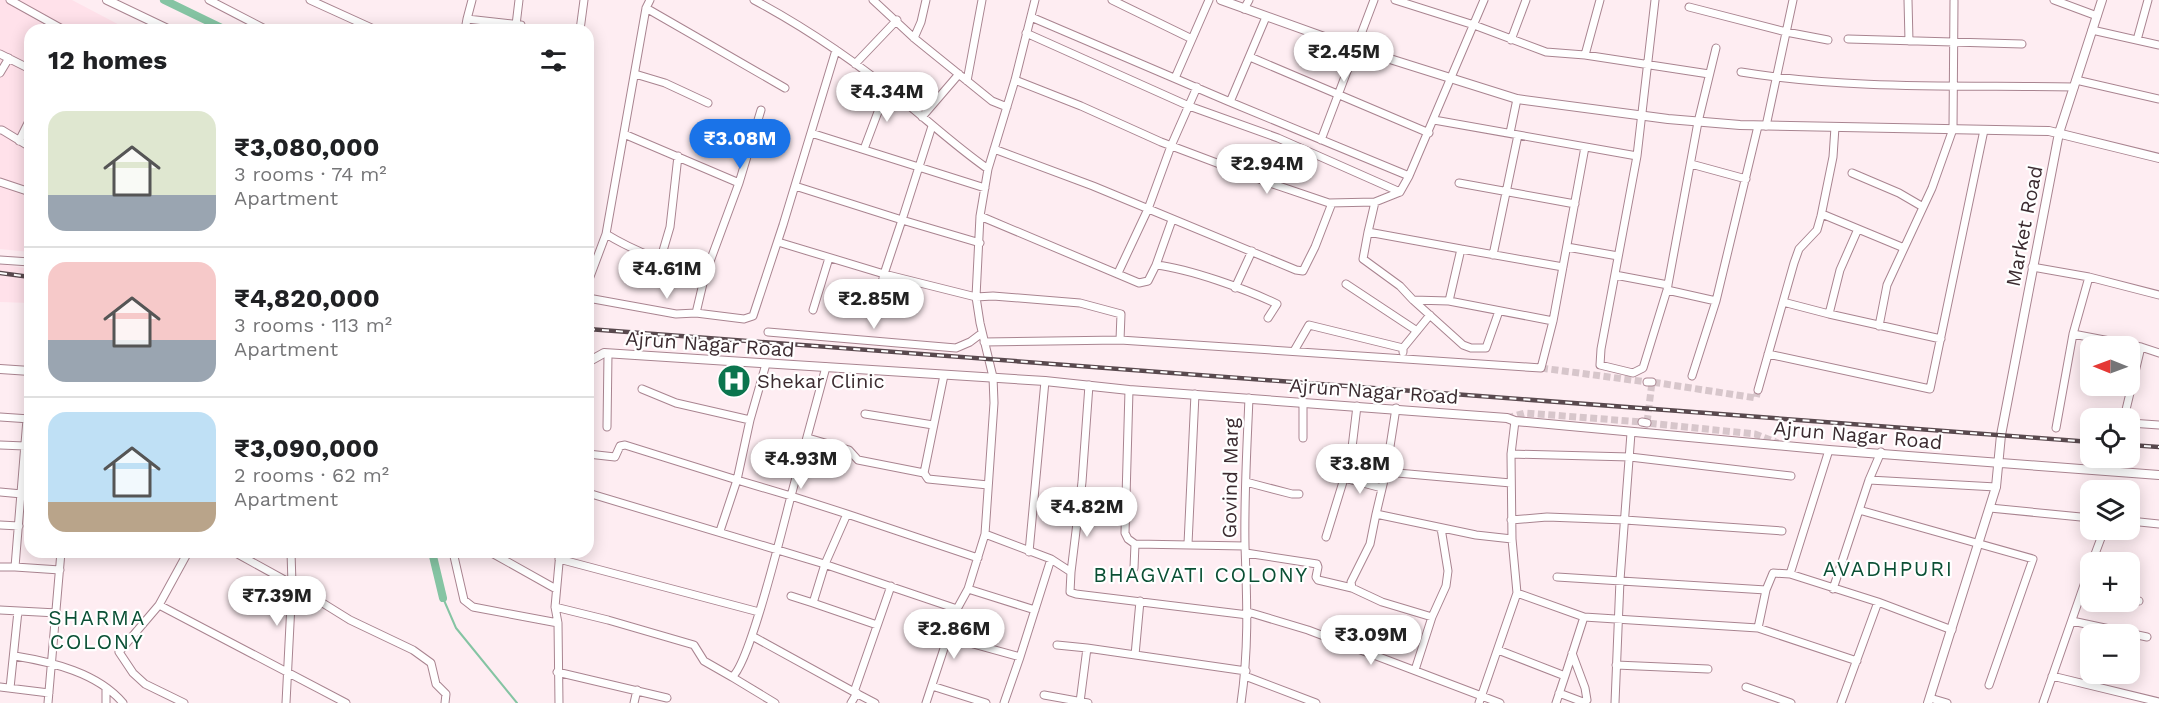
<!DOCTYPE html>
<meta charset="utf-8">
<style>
:root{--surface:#fff;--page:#f6f6f6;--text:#202124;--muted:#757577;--line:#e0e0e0;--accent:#1a73e8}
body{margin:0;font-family:"Work Sans",sans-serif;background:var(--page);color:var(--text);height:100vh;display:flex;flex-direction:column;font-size:22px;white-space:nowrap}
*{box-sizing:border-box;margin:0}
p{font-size:20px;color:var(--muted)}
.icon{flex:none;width:33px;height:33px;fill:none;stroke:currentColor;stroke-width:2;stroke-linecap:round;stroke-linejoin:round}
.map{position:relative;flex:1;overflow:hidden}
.panel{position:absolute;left:24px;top:24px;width:570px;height:534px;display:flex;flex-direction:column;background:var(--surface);border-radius:18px;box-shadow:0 3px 15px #0003}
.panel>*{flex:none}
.needle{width:39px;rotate:271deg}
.buttons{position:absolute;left:2080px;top:336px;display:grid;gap:12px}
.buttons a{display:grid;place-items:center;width:60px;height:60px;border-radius:12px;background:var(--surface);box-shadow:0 3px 15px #0003;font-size:30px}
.price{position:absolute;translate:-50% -51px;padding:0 14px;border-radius:21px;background:#fff;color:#222;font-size:20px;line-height:39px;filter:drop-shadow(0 2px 3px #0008)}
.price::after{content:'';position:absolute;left:50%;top:36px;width:18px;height:14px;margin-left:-9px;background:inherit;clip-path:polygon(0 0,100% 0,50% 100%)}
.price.selected{background:var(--accent);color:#fff}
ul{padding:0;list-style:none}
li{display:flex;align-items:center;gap:18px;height:150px;padding:0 24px}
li+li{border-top:2px solid var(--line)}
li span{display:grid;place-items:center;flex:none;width:168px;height:120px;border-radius:18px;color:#555}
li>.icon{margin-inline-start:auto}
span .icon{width:72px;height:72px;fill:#fffc;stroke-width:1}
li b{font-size:26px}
h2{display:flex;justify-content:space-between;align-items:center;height:72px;padding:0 24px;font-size:26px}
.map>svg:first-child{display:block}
.built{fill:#ffe1ea}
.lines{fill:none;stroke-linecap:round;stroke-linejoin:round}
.stream{stroke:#85c4a3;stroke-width:2}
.canal{stroke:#85c4a3;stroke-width:8}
.minor-tunnel{stroke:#d7c6cb;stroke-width:7;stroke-dasharray:7 3.5;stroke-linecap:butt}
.minor-casing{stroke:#a98490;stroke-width:9}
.tertiary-casing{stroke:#a98490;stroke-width:10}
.minor{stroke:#fff;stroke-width:7}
.tertiary{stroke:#fff;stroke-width:8}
.rail-casing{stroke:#59494e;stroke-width:4.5}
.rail{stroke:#fff;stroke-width:2;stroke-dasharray:7;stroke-linecap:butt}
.labels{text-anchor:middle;stroke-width:4.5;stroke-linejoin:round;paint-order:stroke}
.street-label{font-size:20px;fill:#3b2b30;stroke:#fff}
.poi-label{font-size:20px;fill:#3b2b30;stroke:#fff;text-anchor:start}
.neighbourhood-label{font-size:21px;letter-spacing:1.5px;fill:#0b5035;stroke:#fff}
</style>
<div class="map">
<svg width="2159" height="703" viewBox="0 0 2159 703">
<rect width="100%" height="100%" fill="#feedf2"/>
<path class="built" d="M0,0h72l57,30h-99v222l-30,-3z
M0,264l30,5v34l-30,-1z"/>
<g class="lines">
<path class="stream" d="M443,598l13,30 61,75"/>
<path class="canal" d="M164,0l62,30
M432,552l11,46"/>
<path class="minor-tunnel" d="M1541,368l106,14v4
M1758,390l-2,8 -104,-16 -5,41 108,11 23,9
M1507,418l18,-5 117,9v-4"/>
<defs>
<path id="minor" d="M10,0l54,30
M209,0l58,30
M310,0l66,30
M650,0l-4,8 -40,226c31,19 64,30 99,41l-9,38
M754,0c54,29 105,64 152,103 28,23 52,45 82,66
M873,0l41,38 78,63 15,6
M1112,0l80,39
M1395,0l79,25 72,27 39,3 124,19
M1655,0l-18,156 -36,193 -1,16 33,8 10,-5 24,-78 31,-168 18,-74
M1908,0l1,41
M2054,0l43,16
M1689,7l97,25 42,8
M646,8l139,80
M1244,9l5,-9
M1031,17l199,85 36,-85
M467,19l5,-19
M516,25l3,-25
M465,30l2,-11 54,6v5
M580,30l4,-30
M2092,30l67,15
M1026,33l163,73 89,32 122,54
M914,38l7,-16 5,-22
M1848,39l174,5
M1511,40l15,-40
M2137,40l11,-40
M0,54l30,15
M1585,55l15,-55
M1250,57l179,76
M855,64l42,-44
M1741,72c110,18 222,13 333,15
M0,73l9,-15
M635,74l30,9 43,20
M1175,78l34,-78
M1015,80l66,26 80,36 109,41 59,20 46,-1 25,-10 9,-16 75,-176
M2076,80l83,19
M967,81l15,-81
M1230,102l179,74
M922,117l37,-43
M1434,120l203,36
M932,126l-30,94 78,23
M1766,126l27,-126
M0,130h2l28,17
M811,133l174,55
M1510,133l7,-34
M624,134l115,49 -34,92
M1321,140l53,-140
M19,141l11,-22
M864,149l23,-61
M994,149l99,37 203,84 7,1 12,-24 17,-44
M1691,164l55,15
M1852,173l47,20 24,14
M0,182l30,10
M739,183l22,-73
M1459,183l116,21
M795,186l107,34 -18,54 92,23 17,-1 87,7 41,11 -1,26
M1375,202l-7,30 93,17
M1822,214l82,34
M980,216l159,67 9,-2 8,-16
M1172,220l-16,45c34,4 90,24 121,39l-9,14
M1368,232l-5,27 37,27 13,14 36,1
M778,242l106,32 -9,39
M1567,247l51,9
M1493,255l25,-120
M0,260l30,2
M660,261l10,-34 8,-71
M1563,267l-102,-18 -12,52 104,20 32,-174
M2032,267l57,10 70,18
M1118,273l30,-64 23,-63 26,-59
M1615,275l53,10
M588,282l18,-48
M1346,284l71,47
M1235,288l17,-37
M1667,290l49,11
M588,298l88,16 20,-1 48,6 9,-3 30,-91 53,-175
M1413,300l50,45 8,3h15l13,-37
M1783,302l46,12 11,-44 18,-41
M813,310l16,-52
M1829,314l112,25
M1879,326l8,-41 45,-97 21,-59 1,-128
M768,332l188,16 14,-6 12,-9
M2073,334l68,13 18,6
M984,342l136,-2 421,28 12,-47
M1294,351l15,-26 94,23
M1403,352v-4l27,-33
M1768,354l162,35 54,-259
M826,367l-35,129 56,18 -22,50 -12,39 64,22
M1692,376l24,-75 42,-175
M1647,382h5
M642,389l34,14 74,17
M1129,390l-4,143 3,6 7,5 110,2
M1758,390l36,-127 5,-14 18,-19 4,-14 12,-59 2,-30
M1303,402v36
M1396,408l-10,64 -10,42 100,21 36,4
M865,414l68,11
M0,417l30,2
M2124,418l17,-71
M1642,422l5,1
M2130,423l29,2
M607,427l1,-73
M2056,428l17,-94 16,-57
M808,438l41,12 9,10 66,13 4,6 60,6
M0,445l25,1
M1829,450l-39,124 88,28 74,28
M588,454l27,3 5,-11 5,-1 112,35 -17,51
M1511,454l119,3 161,19
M1386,472l125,11
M924,473l20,-98
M1344,478l38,10
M1869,480l127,7
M1246,482l46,12h7
M0,492l22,2
M588,493l233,70 136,46 11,-20 17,-55 9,-131 -1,-26 -13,-54 -4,-26 4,-81 8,-47 27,-89 20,-80
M1990,508l101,10
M1859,510l174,49 -44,126
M847,514l131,44
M1376,514l-6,30 -19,38 1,6 30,14 50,15 -17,53
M1511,520l36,-3 78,3 157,11
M2130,521l29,3
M0,525l19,1
M985,534l66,25 20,13 11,-90 7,-97
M1326,537l25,-81 6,-50
M1188,544l7,-150
M234,552l58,32 58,36 63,30 18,13 5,21 10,10 -1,9
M453,552l11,48 9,7 85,16
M490,552l66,37
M1029,552l16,-171
M1246,553l71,11 1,3 -2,10 2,3 34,8
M559,559l200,53
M2092,562l12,-32
M0,567h15l12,-148
M15,567l45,3
M1134,568l1,-24
M1071,572l-1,20 6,2 172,21
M1557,577l209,13 -8,38
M968,589l67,21
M1833,589l36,-109 12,-28
M1766,590l7,-17 17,1
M1517,593l67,24 -19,59
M791,596l22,7
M2130,600l9,1
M159,605l187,98
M555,607l53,13 86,25 10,16 28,16c18,-13 51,-151 59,-181l-54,-16 13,-60 16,-56
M0,610l57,3
M1248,612l60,18 192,73
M1432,617l14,-31 2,-15 -7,-43
M1584,617l174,11 99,33
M2072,621l75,16
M752,636l102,56 37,-106
M948,637l72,20
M1057,645l30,3 -7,54
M1087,648l159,23
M1498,650l67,26 -9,27
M1135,655l5,-54
M15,656c37,6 83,17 108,47
M1616,665l92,4
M557,672l110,26
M1245,676l71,27
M2052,676l107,26
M732,677l43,26
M932,686l54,17
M0,687l49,6
M1746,687l45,16
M10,688l8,-77
M854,692l21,11
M1559,693l24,9 4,-2 -2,-12 -13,-35
M1044,695l44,8
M1930,698l17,5
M48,703l13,-151
M106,703v-15
M184,703l-39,-19 -12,-11 -14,-21 40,-47 29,-53
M286,703l6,-119 -1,-32
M559,703l-1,-80 -3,-16 5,-55
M634,703l3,-13
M851,703l6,-10
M926,703l31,-94
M1004,703l16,-46 31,-98
M1241,703c8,-55 6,-101 4,-157 -1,-49 2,-99 4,-148
M1479,703l38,-110 -5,-54 -1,-85 4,-33
M1615,703l5,-123 11,-147
M1841,703l37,-101
M2043,703l48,-138"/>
<path id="tertiary" d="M107,0l63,30
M1221,0l134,48 162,51 151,20 72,6 309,6 110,27
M588,362l16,-9 441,28 84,9 378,28 8,3 314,29 330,25
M0,369l30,2
M1928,703l68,-216 5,-52 58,-302 43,-133"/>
</defs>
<use href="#minor" class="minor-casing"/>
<use href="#tertiary" class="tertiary-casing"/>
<use href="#minor" class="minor"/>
<use href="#tertiary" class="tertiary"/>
<defs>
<path id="rail" d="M0,273l30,4
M588,329l1503,113
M2130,445l29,2"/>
</defs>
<use href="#rail" class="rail-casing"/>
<use href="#rail" class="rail"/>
</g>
<defs>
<symbol id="hospital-disc" viewBox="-11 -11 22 22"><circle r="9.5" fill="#0b754e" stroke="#fff"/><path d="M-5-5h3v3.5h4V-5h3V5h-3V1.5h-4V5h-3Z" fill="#fff"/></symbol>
</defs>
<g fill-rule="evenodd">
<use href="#hospital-disc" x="715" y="362" width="38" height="38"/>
</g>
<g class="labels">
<g class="street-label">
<text transform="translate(2024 226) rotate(-79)" y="7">Market Road</text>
<text transform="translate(710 344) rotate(4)" y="7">Ajrun Nagar Road</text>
<text transform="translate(1374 391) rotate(4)" y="7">Ajrun Nagar Road</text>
<text transform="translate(1858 435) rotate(5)" y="7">Ajrun Nagar Road</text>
<text transform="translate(1230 478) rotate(-89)" y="7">Govind Marg</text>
</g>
<g class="poi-label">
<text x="757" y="388">Shekar Clinic</text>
</g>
<g class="neighbourhood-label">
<text x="1888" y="576">AVADHPURI</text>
<text x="1201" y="582">BHAGVATI COLONY</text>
<text x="97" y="625">SHARMA<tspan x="97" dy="24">COLONY</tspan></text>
</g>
</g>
</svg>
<div class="buttons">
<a><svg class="needle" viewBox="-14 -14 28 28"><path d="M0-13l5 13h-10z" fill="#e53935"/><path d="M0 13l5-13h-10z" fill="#757577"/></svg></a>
<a><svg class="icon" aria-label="locate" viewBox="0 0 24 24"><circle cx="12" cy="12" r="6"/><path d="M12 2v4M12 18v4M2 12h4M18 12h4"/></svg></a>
<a><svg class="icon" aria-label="layers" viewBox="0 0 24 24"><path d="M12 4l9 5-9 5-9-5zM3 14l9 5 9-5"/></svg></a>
<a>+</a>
<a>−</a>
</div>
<b class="price" style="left:1344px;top:83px">₹2.45M</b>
<b class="price" style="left:887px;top:123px">₹4.34M</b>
<b class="price selected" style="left:740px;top:170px">₹3.08M</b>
<b class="price" style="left:1267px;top:195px">₹2.94M</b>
<b class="price" style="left:667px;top:300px">₹4.61M</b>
<b class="price" style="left:874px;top:330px">₹2.85M</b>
<b class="price" style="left:801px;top:490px">₹4.93M</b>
<b class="price" style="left:1360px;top:495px">₹3.8M</b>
<b class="price" style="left:1087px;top:538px">₹4.82M</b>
<b class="price" style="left:277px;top:627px">₹7.39M</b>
<b class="price" style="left:954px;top:660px">₹2.86M</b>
<b class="price" style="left:1371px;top:666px">₹3.09M</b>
<section class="panel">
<h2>12 homes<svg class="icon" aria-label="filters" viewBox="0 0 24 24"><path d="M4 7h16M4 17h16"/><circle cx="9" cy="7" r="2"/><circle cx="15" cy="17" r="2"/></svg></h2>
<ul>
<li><span style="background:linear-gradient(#dfe7d0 70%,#9aa5b1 0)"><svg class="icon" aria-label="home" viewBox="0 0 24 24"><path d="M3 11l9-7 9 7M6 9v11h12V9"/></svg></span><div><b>₹3,080,000</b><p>3 rooms · 74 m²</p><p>Apartment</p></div></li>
<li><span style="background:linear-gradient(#f6c9c9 65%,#9aa5b1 0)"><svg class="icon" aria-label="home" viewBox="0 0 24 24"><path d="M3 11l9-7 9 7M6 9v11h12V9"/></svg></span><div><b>₹4,820,000</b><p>3 rooms · 113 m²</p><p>Apartment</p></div></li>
<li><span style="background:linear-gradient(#bfe0f5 75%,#b9a48a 0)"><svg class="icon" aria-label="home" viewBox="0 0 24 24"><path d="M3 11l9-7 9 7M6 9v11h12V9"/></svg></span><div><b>₹3,090,000</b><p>2 rooms · 62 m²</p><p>Apartment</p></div></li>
</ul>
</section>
</div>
